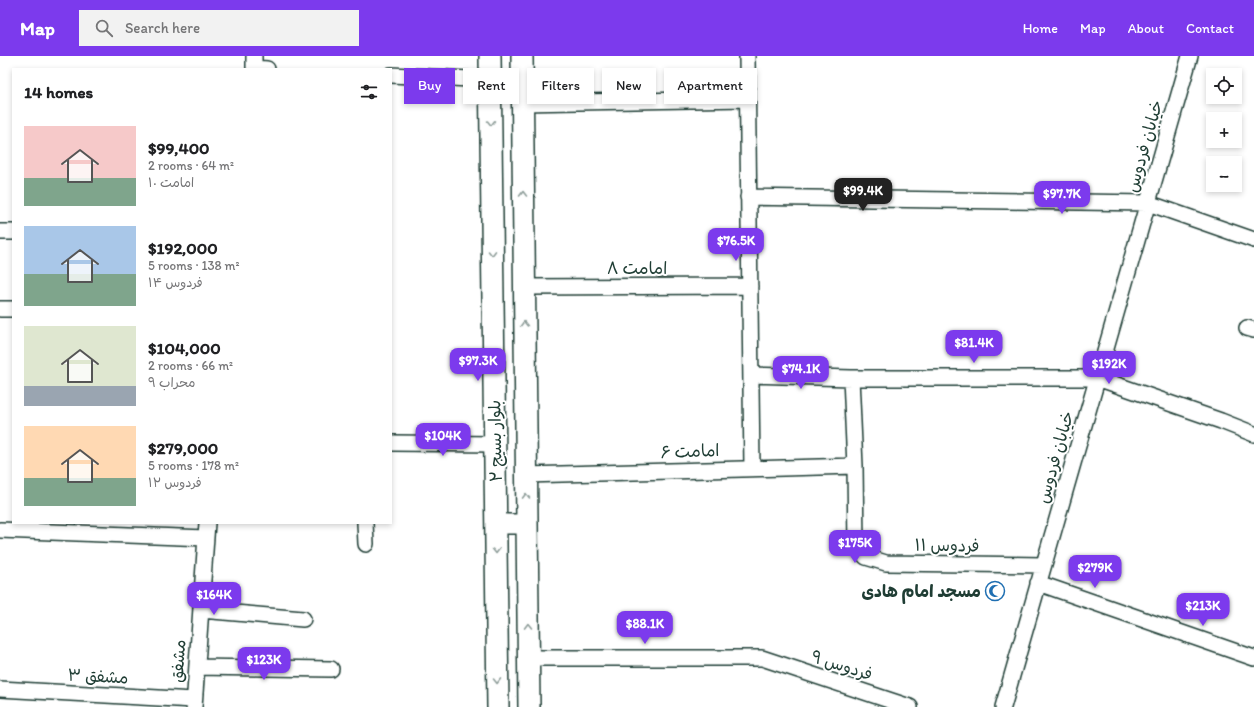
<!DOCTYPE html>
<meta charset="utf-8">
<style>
:root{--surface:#fff;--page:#f2f2f2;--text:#202124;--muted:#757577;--accent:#7c3aed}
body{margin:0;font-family:Itim,"Playpen Sans Arabic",sans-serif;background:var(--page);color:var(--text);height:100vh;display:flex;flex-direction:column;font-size:15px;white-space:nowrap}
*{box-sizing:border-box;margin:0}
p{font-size:13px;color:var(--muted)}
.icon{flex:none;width:22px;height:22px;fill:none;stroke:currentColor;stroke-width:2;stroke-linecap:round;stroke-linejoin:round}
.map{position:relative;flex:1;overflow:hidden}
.sheet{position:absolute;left:12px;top:12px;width:380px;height:456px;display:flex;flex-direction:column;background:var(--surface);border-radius:0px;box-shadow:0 2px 6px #0003}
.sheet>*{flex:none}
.hud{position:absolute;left:404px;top:12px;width:380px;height:36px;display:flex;gap:8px}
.tools{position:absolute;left:1206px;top:12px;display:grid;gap:8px}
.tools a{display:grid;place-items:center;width:36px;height:36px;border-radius:0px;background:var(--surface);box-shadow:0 2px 6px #0003;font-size:20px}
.price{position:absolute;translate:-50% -34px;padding:0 9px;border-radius:8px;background:var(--accent);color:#fff;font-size:13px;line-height:26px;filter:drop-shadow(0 1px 2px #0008)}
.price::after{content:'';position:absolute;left:50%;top:24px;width:12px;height:9px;margin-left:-6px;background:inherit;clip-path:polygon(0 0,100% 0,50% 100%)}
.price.current{background:#222;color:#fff}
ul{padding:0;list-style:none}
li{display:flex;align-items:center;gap:12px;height:100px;padding:0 12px}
li span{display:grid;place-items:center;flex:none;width:112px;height:80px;border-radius:0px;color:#555}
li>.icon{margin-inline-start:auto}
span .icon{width:48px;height:48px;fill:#fffc;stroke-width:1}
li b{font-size:17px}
h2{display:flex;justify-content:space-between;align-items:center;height:48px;padding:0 12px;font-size:17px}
.pill{padding:0 14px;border-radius:0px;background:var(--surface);box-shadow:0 2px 6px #0003;font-size:14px;line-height:36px}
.pill.current{background:var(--accent);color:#fff}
header{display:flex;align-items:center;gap:24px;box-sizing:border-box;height:56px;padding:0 20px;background:var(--accent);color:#fff}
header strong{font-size:19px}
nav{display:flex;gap:22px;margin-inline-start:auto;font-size:14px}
.search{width:280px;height:36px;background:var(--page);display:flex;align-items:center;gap:10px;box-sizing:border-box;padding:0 14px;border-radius:0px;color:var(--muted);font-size:15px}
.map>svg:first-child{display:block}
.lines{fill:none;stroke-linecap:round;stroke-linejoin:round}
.minor-casing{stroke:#1f3d34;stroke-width:18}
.tertiary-casing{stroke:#1f3d34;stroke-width:22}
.secondary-casing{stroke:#1f3d34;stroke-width:24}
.minor{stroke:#fff;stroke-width:15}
.tertiary{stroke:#fff;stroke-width:19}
.secondary{stroke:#fff;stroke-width:21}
.oneway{stroke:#8f9e9a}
.labels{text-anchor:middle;stroke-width:4;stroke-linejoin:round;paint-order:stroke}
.street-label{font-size:17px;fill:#1f3d34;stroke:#fff}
.poi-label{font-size:17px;font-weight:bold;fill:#1f3d34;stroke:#fff;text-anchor:end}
</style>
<header>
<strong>Map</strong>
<div class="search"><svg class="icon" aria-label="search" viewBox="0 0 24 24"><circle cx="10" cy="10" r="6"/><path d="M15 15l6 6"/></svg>Search here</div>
<nav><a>Home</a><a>Map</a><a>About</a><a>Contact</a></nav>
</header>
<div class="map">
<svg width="1254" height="651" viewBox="0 0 1254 651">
<rect width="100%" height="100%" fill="#fff"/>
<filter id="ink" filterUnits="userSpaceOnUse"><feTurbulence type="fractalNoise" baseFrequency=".025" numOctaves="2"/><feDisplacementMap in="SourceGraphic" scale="8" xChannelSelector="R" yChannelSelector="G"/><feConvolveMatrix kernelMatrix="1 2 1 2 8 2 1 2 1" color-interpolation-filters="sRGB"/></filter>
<g filter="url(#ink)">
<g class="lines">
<defs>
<path id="minor" d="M254,0v12l13,1
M747,0l5,412
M391,19l99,5
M522,47l225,-4
M748,141l400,6 106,37
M0,176h13
M524,231l226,-1
M0,253h13
M1247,272l7,2
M751,319l100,3h246l124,43 33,13
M851,322l4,88 1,80 10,11 20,6 157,2
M391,387l104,1
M526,419l329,-9
M365,467l1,21
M0,474l206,8
M1038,527l216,75
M201,554l102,9
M528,602h234l148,49
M197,611l134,2
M0,633l194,11
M194,651l13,-184
M1003,651l187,-651"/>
<path id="tertiary" d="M496,468h31"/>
<path id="secondary" d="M490,0l8,651
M522,0l7,651"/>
</defs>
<use href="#minor" class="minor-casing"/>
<use href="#tertiary" class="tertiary-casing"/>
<use href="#secondary" class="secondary-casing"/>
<use href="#minor" class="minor"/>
<use href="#tertiary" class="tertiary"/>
<use href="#secondary" class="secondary"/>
</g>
<defs><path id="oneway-chevron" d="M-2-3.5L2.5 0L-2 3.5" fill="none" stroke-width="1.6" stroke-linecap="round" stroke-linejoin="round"/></defs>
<g class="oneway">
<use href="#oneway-chevron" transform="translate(491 67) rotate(89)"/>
<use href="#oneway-chevron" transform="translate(523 138) rotate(-90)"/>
<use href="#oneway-chevron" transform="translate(492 197) rotate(89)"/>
<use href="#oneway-chevron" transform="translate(524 268) rotate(-91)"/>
<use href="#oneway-chevron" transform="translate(526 440) rotate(-91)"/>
<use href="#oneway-chevron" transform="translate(496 495) rotate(89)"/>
<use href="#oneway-chevron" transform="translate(528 570) rotate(-91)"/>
<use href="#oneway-chevron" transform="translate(497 625) rotate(89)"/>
</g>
</g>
<defs>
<symbol id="mosque-ring" viewBox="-11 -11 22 22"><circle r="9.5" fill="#fff" stroke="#1f6fb2" stroke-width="1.5"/><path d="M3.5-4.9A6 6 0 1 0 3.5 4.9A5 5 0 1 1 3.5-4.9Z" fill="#1f6fb2"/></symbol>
</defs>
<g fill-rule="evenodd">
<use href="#mosque-ring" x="984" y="524" width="22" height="22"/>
</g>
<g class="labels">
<g class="street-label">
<text transform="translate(1144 90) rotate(-74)" y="6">خیابان فردوس</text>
<text x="637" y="218">امامت ۸</text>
<text transform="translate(495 385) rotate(-91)" y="6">بلوار بسیج ۲</text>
<text transform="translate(690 395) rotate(-2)" y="6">امامت ۶</text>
<text transform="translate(1055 401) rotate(-74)" y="6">خیابان فردوس</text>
<text transform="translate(947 489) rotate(1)" y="6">فردوس ۱۱</text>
<text transform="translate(178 605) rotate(-86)" y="6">مشفق</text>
<text transform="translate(842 609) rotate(18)" y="6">فردوس ۹</text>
<text transform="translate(98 620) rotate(3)" y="6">مشفق ۳</text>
</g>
<g class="poi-label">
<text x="981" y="541">مسجد امام هادی</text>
</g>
</g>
</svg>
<div class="tools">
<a><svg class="icon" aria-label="locate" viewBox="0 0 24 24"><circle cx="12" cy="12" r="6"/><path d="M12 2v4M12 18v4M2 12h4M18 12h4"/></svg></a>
<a>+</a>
<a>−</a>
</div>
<b class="price current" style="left:863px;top:156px">$99.4K</b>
<b class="price" style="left:1062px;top:159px">$97.7K</b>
<b class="price" style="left:736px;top:206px">$76.5K</b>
<b class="price" style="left:974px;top:308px">$81.4K</b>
<b class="price" style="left:478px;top:326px">$97.3K</b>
<b class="price" style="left:1109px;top:329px">$192K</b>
<b class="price" style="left:801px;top:334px">$74.1K</b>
<b class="price" style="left:443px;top:401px">$104K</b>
<b class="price" style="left:855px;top:508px">$175K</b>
<b class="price" style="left:1095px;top:533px">$279K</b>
<b class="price" style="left:214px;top:560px">$164K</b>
<b class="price" style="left:1203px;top:571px">$213K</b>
<b class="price" style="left:645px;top:589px">$88.1K</b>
<b class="price" style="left:264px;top:625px">$123K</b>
<div class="hud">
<a class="pill current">Buy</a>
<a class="pill">Rent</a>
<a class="pill">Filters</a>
<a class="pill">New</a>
<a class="pill">Apartment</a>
</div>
<section class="sheet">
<h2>14 homes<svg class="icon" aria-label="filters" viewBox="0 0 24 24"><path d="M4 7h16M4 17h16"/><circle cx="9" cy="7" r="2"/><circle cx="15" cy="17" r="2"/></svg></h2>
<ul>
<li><span style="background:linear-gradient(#f6c9c9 65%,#7fa58c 0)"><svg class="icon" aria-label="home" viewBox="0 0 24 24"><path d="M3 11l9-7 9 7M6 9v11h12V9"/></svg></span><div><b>$99,400</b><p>2 rooms · 64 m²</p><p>امامت ۱۰</p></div></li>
<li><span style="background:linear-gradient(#a9c7e8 60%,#7fa58c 0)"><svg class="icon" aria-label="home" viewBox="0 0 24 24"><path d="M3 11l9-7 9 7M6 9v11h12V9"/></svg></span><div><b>$192,000</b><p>5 rooms · 138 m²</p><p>فردوس ۱۴</p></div></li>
<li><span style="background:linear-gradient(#dfe7d0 75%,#9aa5b1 0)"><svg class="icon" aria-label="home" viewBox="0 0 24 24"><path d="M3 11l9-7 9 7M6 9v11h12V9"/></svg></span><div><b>$104,000</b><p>2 rooms · 66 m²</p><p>محراب ۹</p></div></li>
<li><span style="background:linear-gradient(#ffd9b3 65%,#7fa58c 0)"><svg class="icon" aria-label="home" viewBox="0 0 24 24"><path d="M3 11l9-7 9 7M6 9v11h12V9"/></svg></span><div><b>$279,000</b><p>5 rooms · 178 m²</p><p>فردوس ۱۲</p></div></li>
</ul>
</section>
</div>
